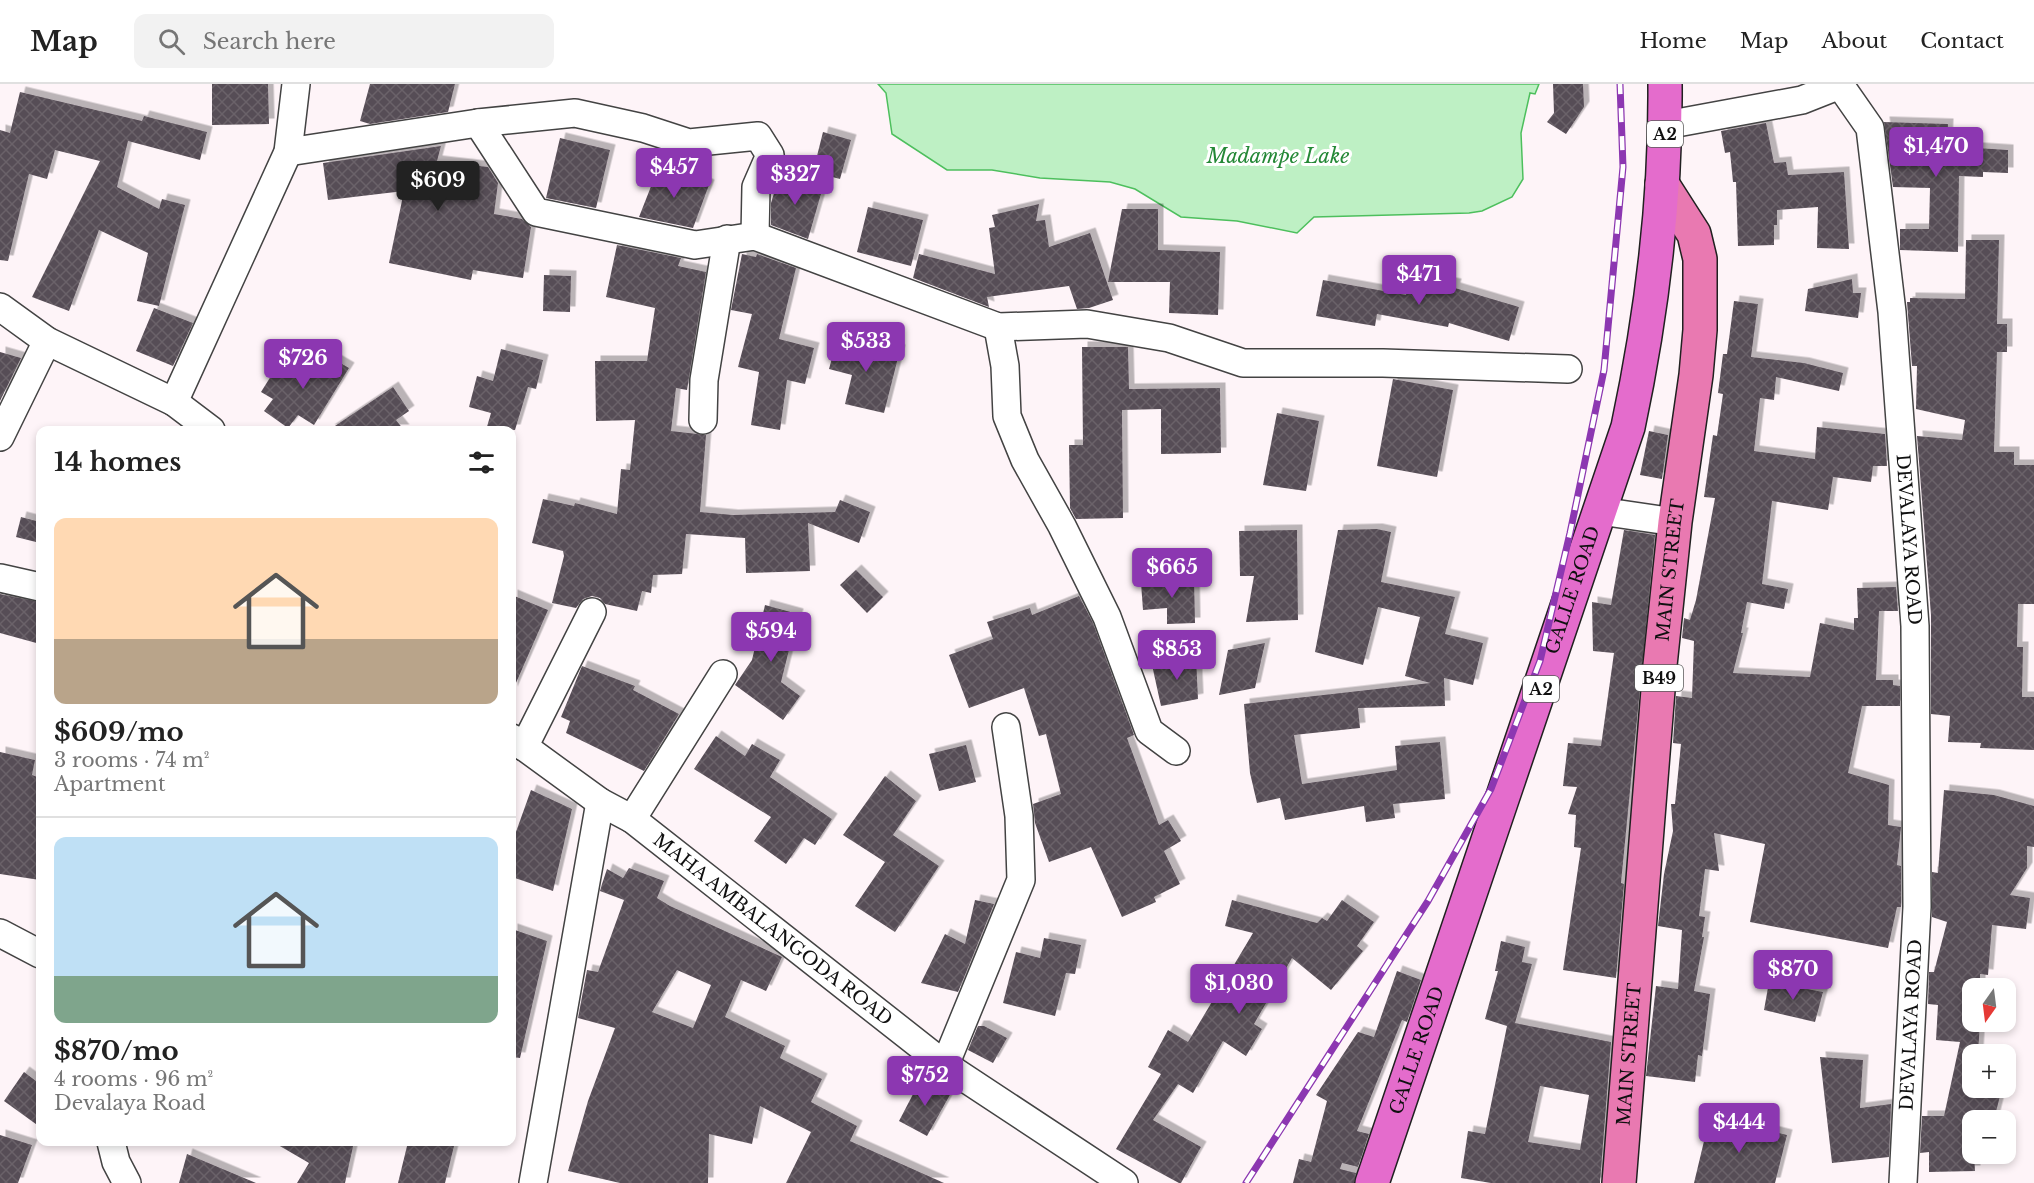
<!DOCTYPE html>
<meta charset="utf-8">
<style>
:root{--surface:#fff;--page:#f2f2f2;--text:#222;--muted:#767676;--line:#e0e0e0;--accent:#8c37b1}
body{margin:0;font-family:"Libre Baskerville",serif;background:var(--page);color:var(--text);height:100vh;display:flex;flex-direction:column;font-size:22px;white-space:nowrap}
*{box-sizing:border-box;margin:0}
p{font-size:20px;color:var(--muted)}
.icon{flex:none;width:33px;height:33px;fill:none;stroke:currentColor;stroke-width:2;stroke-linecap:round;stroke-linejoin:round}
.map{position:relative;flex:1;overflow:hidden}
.panel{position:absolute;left:36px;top:342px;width:480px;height:720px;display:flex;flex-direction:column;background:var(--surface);border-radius:12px;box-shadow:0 3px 9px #0003}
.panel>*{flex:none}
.needle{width:39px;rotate:194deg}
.controls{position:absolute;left:1962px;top:894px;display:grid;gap:12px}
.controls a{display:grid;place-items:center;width:54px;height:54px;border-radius:12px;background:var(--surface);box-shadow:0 3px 9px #0003;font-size:30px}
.price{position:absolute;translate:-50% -51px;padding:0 14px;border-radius:6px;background:var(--accent);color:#fff;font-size:20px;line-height:39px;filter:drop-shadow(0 2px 3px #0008)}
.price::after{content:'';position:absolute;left:50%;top:36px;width:18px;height:14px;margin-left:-9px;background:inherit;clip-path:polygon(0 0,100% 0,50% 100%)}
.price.current{background:#222;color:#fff}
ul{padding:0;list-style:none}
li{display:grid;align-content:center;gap:12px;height:318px;padding:0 18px}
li+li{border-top:2px solid var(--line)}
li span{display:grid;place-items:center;height:186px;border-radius:12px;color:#555}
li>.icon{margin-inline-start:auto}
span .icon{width:108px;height:108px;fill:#fffc;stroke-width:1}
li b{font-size:26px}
h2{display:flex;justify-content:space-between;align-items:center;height:72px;padding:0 18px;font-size:26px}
header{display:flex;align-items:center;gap:36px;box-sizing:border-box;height:84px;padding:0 30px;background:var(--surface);border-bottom:2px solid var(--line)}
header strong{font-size:28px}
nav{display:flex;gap:33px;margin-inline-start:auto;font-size:21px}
.search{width:420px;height:54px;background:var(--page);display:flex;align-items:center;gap:15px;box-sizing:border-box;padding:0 21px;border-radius:12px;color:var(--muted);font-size:22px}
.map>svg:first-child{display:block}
.water{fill:#bef0c4;stroke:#4dbf5d;stroke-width:1.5}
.building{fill:url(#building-cross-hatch);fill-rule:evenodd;filter:url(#shadow)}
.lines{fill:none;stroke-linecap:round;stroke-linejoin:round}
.minor-casing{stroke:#434343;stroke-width:30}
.major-casing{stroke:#212121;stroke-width:36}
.highway-casing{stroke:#212121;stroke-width:36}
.minor{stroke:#fff;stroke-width:27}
.major{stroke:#e979b1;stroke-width:33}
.highway{stroke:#e46ccc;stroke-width:33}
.rail-casing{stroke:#8c37b1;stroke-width:7}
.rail{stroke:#fff;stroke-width:4.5;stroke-dasharray:14;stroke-linecap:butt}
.labels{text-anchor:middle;stroke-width:6;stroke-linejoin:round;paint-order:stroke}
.shield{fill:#fff;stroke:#585858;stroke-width:1.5}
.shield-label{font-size:16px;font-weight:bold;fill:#101010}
.street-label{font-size:18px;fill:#101010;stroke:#fff}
.water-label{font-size:20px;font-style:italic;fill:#248836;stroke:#fff}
</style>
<header>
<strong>Map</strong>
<div class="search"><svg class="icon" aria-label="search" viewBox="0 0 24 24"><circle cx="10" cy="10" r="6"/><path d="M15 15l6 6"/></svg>Search here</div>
<nav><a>Home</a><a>Map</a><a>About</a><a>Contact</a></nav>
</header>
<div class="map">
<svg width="2034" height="1099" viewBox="0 0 2034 1099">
<defs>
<pattern id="building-cross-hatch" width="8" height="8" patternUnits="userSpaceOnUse" patternTransform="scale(1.5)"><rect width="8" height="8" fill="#574d56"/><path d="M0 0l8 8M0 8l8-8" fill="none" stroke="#6a6269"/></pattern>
<filter id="shadow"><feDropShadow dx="5.5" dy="-5.5" stdDeviation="0" flood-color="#0004"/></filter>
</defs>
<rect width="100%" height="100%" fill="#fef4f8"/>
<path class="water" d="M878,0h661l-4,10 -5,-1 -9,40 2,46 -11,18 -30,14 -13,2 -155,4 -17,16 -60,-12 -56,-4 -46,-28 -25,-7 -70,-4 -48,-8h-45l-55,-36 -6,-41z"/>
<path class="building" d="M212,0h56l1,40 -57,1z
M370,0h85l-7,28 -78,12 -10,-3z
M1553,0h30l1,23 -18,27 -19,-12 7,-9z
M20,8l122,29 2,-5 63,16 -7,28 -72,-19 -11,46 42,22 3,-10 23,6 -26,101 -22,-5 11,-48 -49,-23 -30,81 -37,-14 68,-136 -45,-11 -8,29 -18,-5 -21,87 -8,-1v-130l10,3z
M1884,38l64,2 -1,22 61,4v23l-25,-1v5l-24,-1 -1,76 -58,-2v-21h29l1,-41 -37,-1z
M1766,39l8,40 12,-1 2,13 56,-3 5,77 -32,-1 1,-41 -41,3v15h-3v20l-36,1 -2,-64h-3l-3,-30 -5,1 -4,-22z
M823,48l28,8 -11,39 -27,-7z
M560,54l50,12 -14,58 -50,-10z
M441,62l-4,15 51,6 10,16 -4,31 28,5 9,8 -8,51 -50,-8 -2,10 -82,-17 15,-72 -76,9 -5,-37z
M659,82l50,19 -16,43 -54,-11z
M780,90l43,13 -15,52 -37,-14v-22z
M1039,120l-3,17 9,-1 4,27 41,-14 23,67 -24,8 -12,1 -8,-23 -82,11 2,10 -76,-29 6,-24 76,20 -6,-46 6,-1 -3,-12z
M868,123l55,13 -12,46 -54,-14z
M1122,125h36v41l62,2 -2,63 -49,-2 1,-31h-62z
M1966,156h33l-2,84h10v28h-10l-3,100h20v13h20v139h-16l-1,43h6l-1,50h12v53l-54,-2 1,-5 -33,-1 2,-26 -19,-2v-99l-14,-179 45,4 3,-20 -49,-11 1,-43h-5l-5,-64h3v-4l55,1z
M617,161l64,13 -3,8 28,6 -19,118 -11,-2 -5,43 35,4 -6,77 33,3 102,-3 5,-12 30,12 -11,31 -51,-20 2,48 -64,2 -1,-35 -59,-4 -4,40 -29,1 -2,18 -9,-2 -5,20 -32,-7 -5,-6 -8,-2 -9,3 -7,9 -24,-5 12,-47 -1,-5 -31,-8 11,-44 31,7 1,-3 42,11 4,-45 9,1 5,-50 -39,1 -1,-60h52l8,-53 -49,-11z
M742,170l14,3 1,-3 39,14 -17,71 35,9 -9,36 -18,-4 -7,50 -29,-5 8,-53 -21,-5 14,-53 -21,-4z
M544,191l27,1 -1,36 -27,-1z
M1410,192l46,8 -1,4 64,19 -10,34 -60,-18 -1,4 -71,-13 -2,12 -59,-10 7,-36 83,15z
M1852,195l1,14h8l-3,25 -53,-7 3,-22z
M1734,217l24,3 -7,53 53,6 39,10 -4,18 -63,-14 -2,23 -14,-2 -6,53 61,8 2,-32 68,7 2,32h-14l-2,16 -38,-5 -5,33 -56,-9 -10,83 26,5 -4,20 -37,-7 -6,31h2l-10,40 77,4 10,-54 34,7v-12h4l-1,-30 39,-1 2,24h-19l-3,69h17v5l7,1v20h-38l-14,67 41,12 -1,40 13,2 -4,38 4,1v41h-4l-9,41 -138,-26 15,-78 -51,-11 5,38 -14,-2 -6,47 6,1 -3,20h2l-10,54 16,3 -8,62 -4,-1 -3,27 -49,-6 10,-90 22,3 4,-59 -24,-4 6,-52 9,-43 -2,-27h4l6,-60 -8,-1 3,-47 16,2 2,-57 -12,-3 2,-20 6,2 6,-20 19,-102 -11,-1 9,-62 4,1 6,-42 -5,-1 5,-39h4z
M154,224l39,15 -20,43 -37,-15z
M837,256l23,5 1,-5 39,10 -16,63 -39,-9 7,-29 -23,-6z
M1082,263h46l1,42 91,-1 1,65 -60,1v-45l-39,1 1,108 -47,1 -6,-11 -1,-63h14z
M501,265l42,11 -7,29 -8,-2 -13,43h-29l5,-17 -22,-6 8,-31 16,5z
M320,267l29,17 -35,57 -16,-10 -10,13 -24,-17 9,-12 -12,-7 20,-32 23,15z
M0,268l21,6 -21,43z
M1393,295l60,11 -16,87 -60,-11z
M393,303l16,24 -13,9 8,10h-75z
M1277,329l42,8 -13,70 -43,-6z
M1649,347l19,4 -6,44 -22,-4z
M21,433l19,5v21l-24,-6z
M1377,445l14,3 -10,50 74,15 -10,37 38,9 -10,42 -29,-7 1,28 -87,2 2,20 -66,7 8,49 95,-14 -2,-24 45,-4 5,57 -52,5 2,14 -29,4 -2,-16 -79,14 -5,-22 -23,5 -7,-30 -6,-69 186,-21 -25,-7 15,-59 -42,-10 -15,58 -48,-13 23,-122z
M1297,446l1,90 -52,2 8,-46h-14l-1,-45z
M1624,446l31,5 -34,348 3,1 -8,94 -53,-8 18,-122 -7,-1 2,-32 -8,-1 9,-27 -14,-1 5,-43 33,3 13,-93 -21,-2 -1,-49 19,3z
M856,486l27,27 -16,16 -27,-28z
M1166,493h28l1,46 -28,1v-16l-24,2 -2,-27 25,-2z
M0,510l40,8v42l-40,-11z
M512,511l36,15 -36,82z
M1079,512l14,27 41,112 -7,3 32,87 9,-5 13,21 -17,10 16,33 -26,13 2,5 -34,15 -31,-70 -42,15 -14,-39 -2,-19 28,-10 -15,-60 -7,2 -15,-48 -55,20 -20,-53 44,-16 -6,-17 43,-14 2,7z
M765,521l33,9 -17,68 19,14 -17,24 -48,-35 17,-25z
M1265,559l-10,45 -36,7 9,-45z
M1196,572l2,43 -37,7 -9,-41z
M582,582l53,20 -2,4 46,24 -35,57 -78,-38 4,-12 -9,-4z
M716,652l29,20 7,-12 28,16 -10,17 62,42 -17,26 -11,-7 -18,26 -32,-23 17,-24 -77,-48z
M966,661l10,37 -37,9 -10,-37z
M0,668l35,8 -3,15 8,3v102l-40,-6z
M885,692l31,25 -23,34 46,31 -44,66 -40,-26 30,-44 -42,-27z
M531,706l41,19 -19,82 -41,-14v-34z
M1944,706l50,5 40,11v41l-7,-1v22l-17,27 20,3 -4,31 -34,-4 -4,50 -8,-1v14h-8v34h8l-2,32h-6v34h30l-8,32h-22l3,51 -46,1v-20l-9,1 2,-37h22l16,-74 -24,-2 2,-35 -10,-1 1,-32h5l13,-50 -15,-5v-45l6,1z
M629,784l35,13 -7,17 13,8 112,51 -16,34 -25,-11 -16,37 60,29 -5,12 42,21 -11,23 46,24 -7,15 94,42h-158l25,-51 -51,-26 -8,38 -43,-10 -1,49h-88l-52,-12 20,-70 27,-73 -37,-10 9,-48 11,2 26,-72 -24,-9 2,-7 5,-15 16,9zM677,886l34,15 -18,43 -41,-16z
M975,816l19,4 -36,88 -37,-9 24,-49 20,10z
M1232,816l85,23 5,-5 5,3 15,-21 32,22 -17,24 6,5 -32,39 -39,-32 -38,66 8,5 -16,27 -23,-15 -30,52 -15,-9 -25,36 48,27 -20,36h-2l-63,-34 45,-75 -13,-7 20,-37 20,12 65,-109 -28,-7z
M512,845l35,12 -27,117 -8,-1z
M1044,854l37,7 -6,29 -9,-1 -11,43 -52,-13 13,-51 24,6z
M1501,857l24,6 -3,15 10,2 -17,59 96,19 -11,141h-109l-30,-5 7,-47 17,3 22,-108 -22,-7 13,-48h-3zM1540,1002l49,9 -9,55 -52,-8z
M1397,887l24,9 -14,42 -5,-2 -45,111 12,3 -11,33 -16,-4 -2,6 16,4 -2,10h-61l6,-24 12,3 16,-61 -11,-6 42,-63 16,5z
M1769,898l54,10 -8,30 -51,-12z
M978,942h6l23,12 -14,25 -25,-13z
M1820,973l43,3 -3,48 31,-4 -2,53 -57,6z
M24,988l16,12v43l-36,-26z
M922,993l29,16 -24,43 -28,-15z
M1710,1032l77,19 -12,48h-81z
M0,1051l32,10 -14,38h-18z
M273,1058h81l-9,41h-48l12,-20z
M408,1058h47l-10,41h-47z
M187,1070l69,29h-77z"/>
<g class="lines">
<defs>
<g id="minor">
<path d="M478,39l58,89 159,33 60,-9 243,91 89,-3 82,14 74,25h140l185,6"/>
<path id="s1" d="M1666,41l136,-25 38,-15 30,43 22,184 23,314 2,281 -14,276"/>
<path d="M288,68l190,-29 97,-10 68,15 46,15 69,-7 12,19 -14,32 -1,49"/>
<path d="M0,223l47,34 127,61 37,28"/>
<path d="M998,243l7,39 2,50 18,44 37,66 45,91 42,114 27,20"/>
<path d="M174,318l114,-250 8,-68"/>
<path d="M703,336l1,-40 23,-141"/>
<path d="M0,353l47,-96"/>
<path d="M1600,427l75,11"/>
<path d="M0,494l40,9"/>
<path id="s2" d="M512,654l88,64 32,17 313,246 179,118"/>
<path d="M524,663l68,-135"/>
<path d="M632,735l91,-145"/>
<path d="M0,849l40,21"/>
<path d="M945,981l76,-185 -2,-64 -13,-89"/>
<path d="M111,1058l5,20 11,21"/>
<path d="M533,1099l67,-381"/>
</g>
<g id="major">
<path id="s3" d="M1619,1099l41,-518 15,-143 21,-147 4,-45v-71l-6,-25 -32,-50"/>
</g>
<g id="highway">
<path id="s4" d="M1372,1099l256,-756c24,-113 38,-227 37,-343"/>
</g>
</defs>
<use href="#minor" class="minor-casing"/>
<use href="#major" class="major-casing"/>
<use href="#highway" class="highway-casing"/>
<use href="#minor" class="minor"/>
<use href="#major" class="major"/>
<use href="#highway" class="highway"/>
<defs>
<path id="rail" d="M1246,1099l182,-282 63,-112 49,-128 30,-128 34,-163 19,-203 -3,-83"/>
</defs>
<use href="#rail" class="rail-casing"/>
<use href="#rail" class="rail"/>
</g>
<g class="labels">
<g class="shield">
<rect x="1647" y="37" width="36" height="26" rx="4.5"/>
<rect x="1635" y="581" width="48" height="26" rx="4.5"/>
<rect x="1523" y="592" width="36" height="26" rx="4.5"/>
</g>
<g class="shield-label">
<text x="1665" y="56">A2</text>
<text x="1659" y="600">B49</text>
<text x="1541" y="611">A2</text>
</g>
<g class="street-label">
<text dy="6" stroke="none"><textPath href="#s1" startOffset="645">DEVALAYA ROAD</textPath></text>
<text dy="6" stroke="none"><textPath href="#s3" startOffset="615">MAIN STREET</textPath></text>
<text dy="6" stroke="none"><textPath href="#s4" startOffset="626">GALLE ROAD</textPath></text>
<text dy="6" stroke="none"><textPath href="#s2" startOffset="324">MAHA AMBALANGODA ROAD</textPath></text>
<text transform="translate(1911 941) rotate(-87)" y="6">DEVALAYA ROAD</text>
<text dy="6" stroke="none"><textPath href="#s4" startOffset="140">GALLE ROAD</textPath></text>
<text dy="6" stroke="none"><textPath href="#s3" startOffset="129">MAIN STREET</textPath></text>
</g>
<g class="water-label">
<text x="1278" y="79">Madampe Lake</text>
</g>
</g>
</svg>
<div class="controls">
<a><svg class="needle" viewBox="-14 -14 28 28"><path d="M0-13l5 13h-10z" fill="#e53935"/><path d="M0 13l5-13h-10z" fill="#767676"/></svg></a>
<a>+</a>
<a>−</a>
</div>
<b class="price" style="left:1936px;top:94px">$1,470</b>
<b class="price" style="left:674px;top:115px">$457</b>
<b class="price" style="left:795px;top:122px">$327</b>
<b class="price current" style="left:438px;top:128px">$609</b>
<b class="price" style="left:1419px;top:222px">$471</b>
<b class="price" style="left:866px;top:289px">$533</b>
<b class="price" style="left:303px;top:306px">$726</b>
<b class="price" style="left:1172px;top:515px">$665</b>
<b class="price" style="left:771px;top:579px">$594</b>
<b class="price" style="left:1177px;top:597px">$853</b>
<b class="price" style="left:1793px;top:917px">$870</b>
<b class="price" style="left:1239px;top:931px">$1,030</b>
<b class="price" style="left:925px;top:1023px">$752</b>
<b class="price" style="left:1739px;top:1070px">$444</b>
<section class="panel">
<h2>14 homes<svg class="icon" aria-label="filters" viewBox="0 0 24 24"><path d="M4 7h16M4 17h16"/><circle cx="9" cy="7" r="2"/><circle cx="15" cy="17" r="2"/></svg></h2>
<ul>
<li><span style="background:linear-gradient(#ffd9b3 65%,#b9a48a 0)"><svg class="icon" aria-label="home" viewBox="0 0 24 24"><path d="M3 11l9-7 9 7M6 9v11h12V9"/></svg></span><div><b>$609/mo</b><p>3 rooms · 74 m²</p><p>Apartment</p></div></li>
<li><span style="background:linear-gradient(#bfe0f5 75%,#7fa58c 0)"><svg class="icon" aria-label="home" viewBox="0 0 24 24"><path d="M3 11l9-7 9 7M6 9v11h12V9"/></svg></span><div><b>$870/mo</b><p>4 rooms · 96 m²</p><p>Devalaya Road</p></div></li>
</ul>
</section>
</div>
